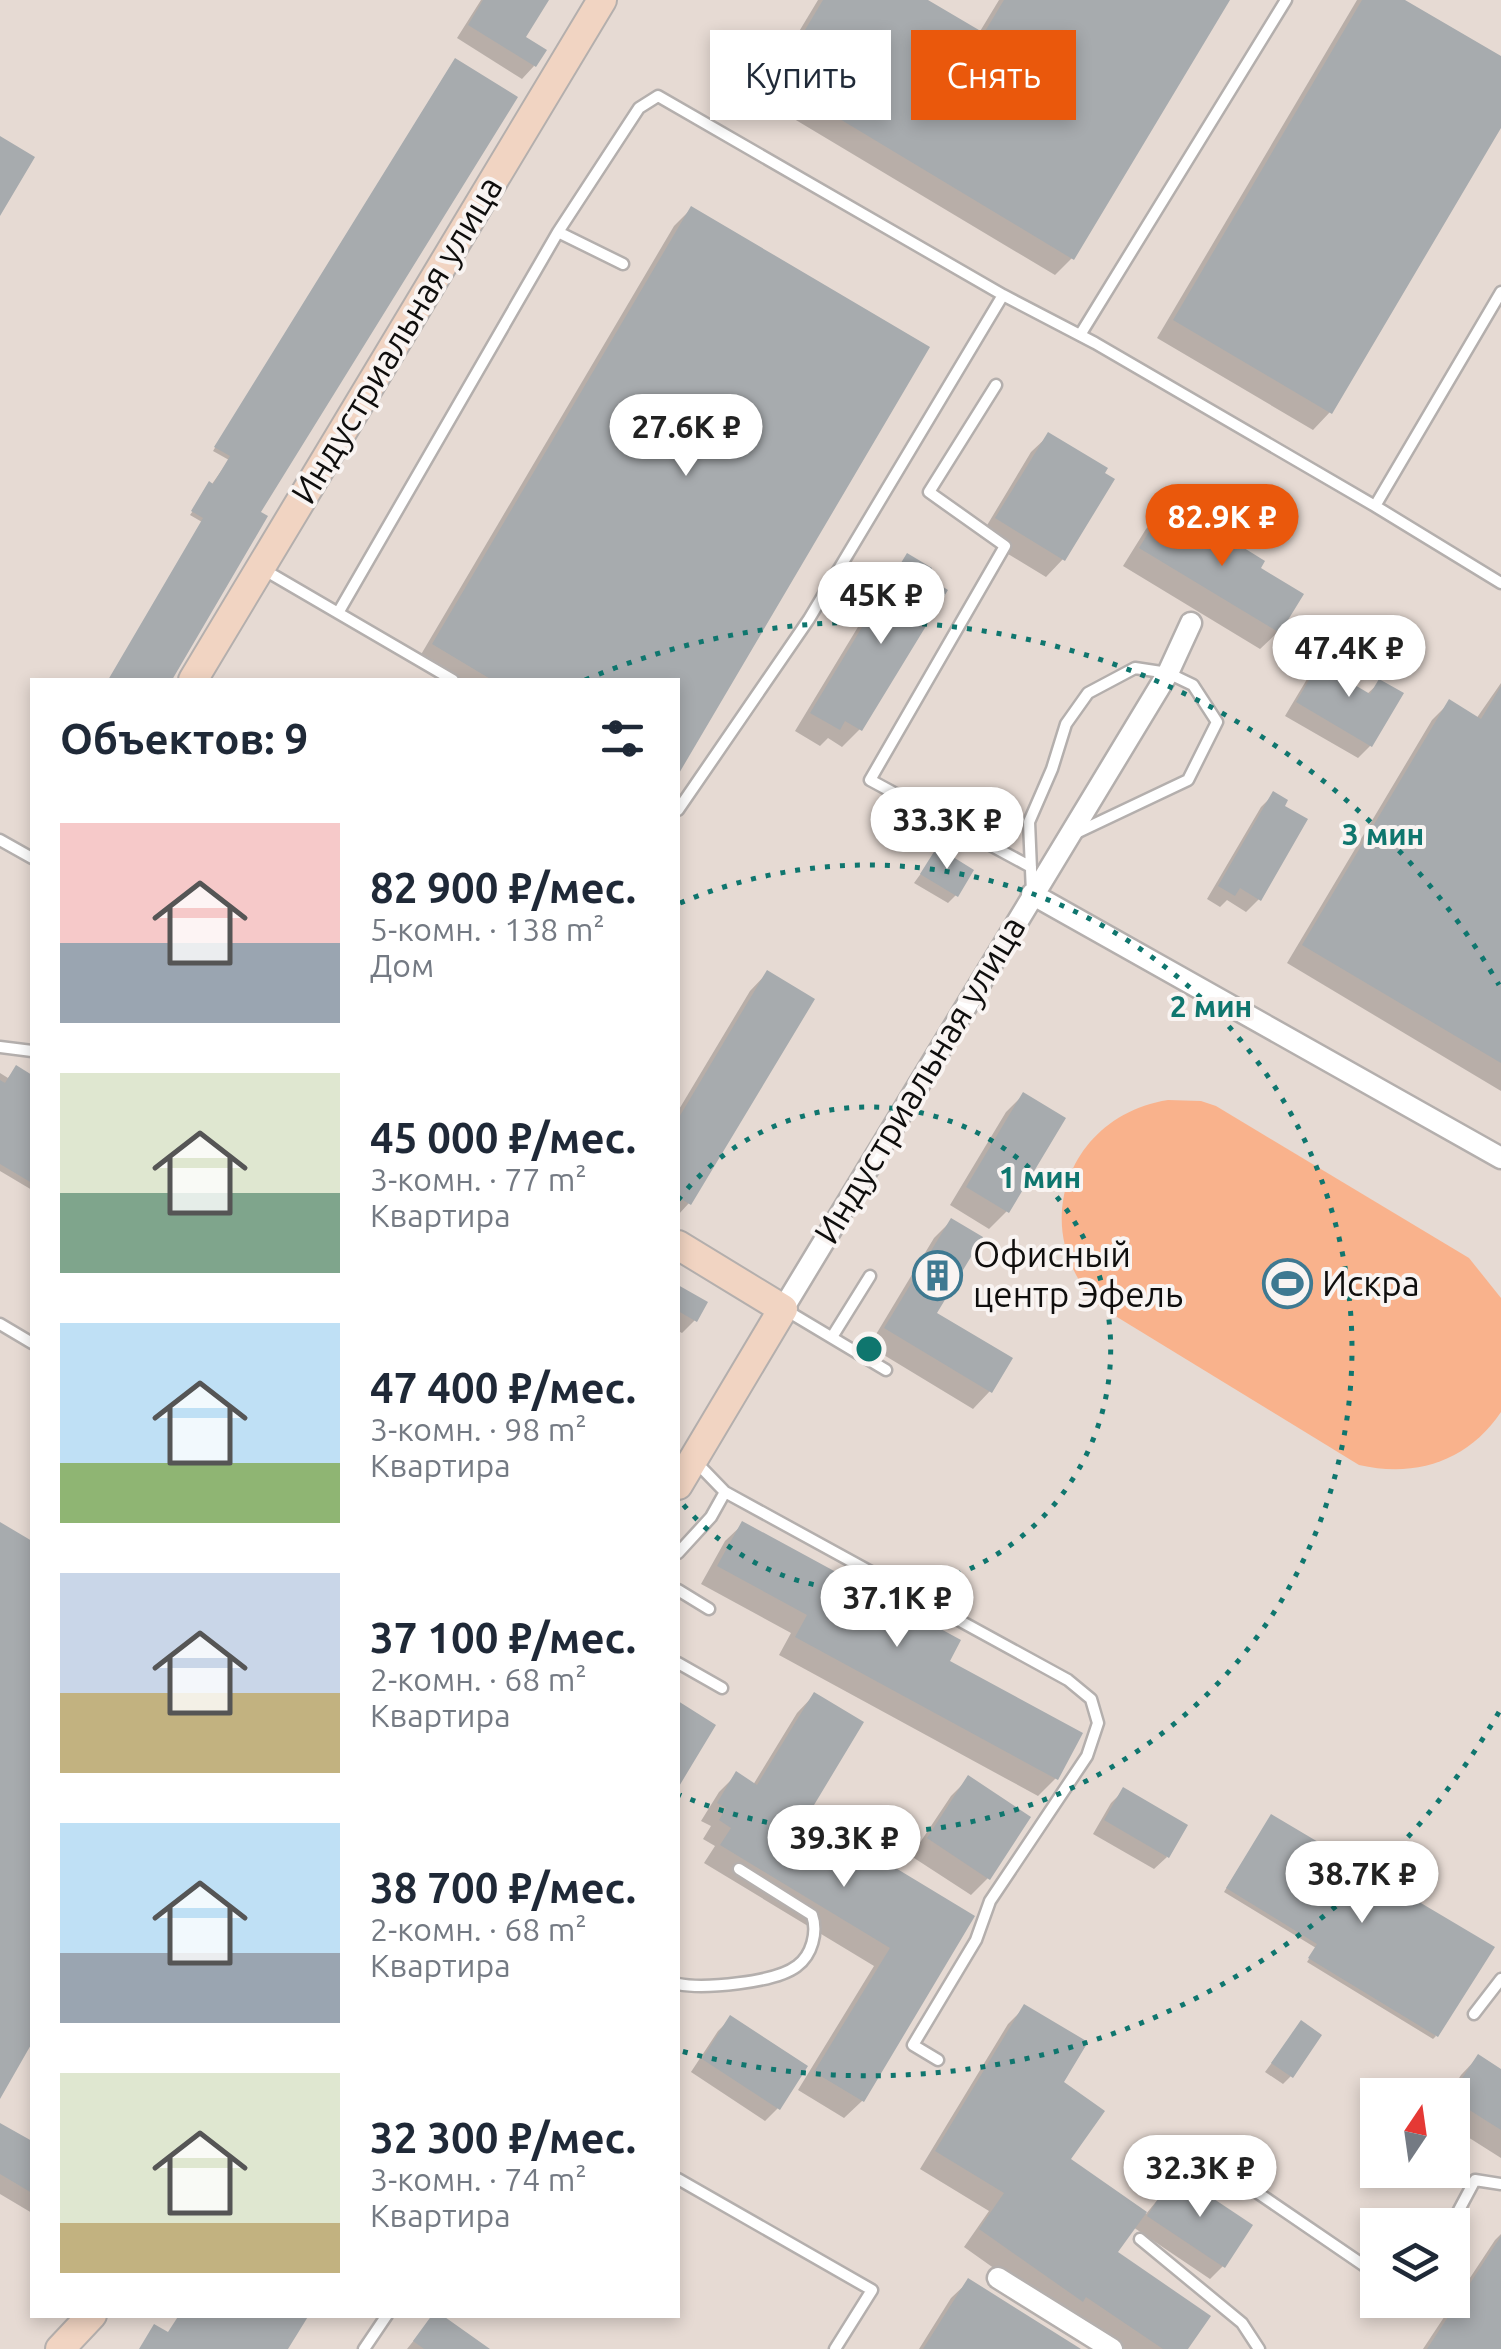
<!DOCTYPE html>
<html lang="ru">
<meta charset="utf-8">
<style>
:root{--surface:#fff;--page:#f2f2f3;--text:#1f2937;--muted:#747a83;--accent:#ea580c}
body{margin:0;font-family:Ubuntu,sans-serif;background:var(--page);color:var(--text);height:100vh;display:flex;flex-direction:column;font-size:38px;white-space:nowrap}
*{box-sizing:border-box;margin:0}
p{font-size:32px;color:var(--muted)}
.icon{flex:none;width:55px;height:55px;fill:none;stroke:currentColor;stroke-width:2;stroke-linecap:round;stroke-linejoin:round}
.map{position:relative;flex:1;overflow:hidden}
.side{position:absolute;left:30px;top:678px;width:650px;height:1640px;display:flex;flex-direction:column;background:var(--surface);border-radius:0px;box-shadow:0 5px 15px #0003}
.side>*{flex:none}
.top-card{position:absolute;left:710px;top:30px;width:640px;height:90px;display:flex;gap:20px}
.needle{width:65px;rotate:13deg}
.controls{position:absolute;left:1360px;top:2078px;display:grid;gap:20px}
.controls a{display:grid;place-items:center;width:110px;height:110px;border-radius:0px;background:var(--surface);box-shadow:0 5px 15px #0003;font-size:50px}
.price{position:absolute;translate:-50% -85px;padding:0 22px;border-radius:35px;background:#fff;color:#222;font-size:32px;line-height:65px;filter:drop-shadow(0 2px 5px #0008)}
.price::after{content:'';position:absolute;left:50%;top:60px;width:30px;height:22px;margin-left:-15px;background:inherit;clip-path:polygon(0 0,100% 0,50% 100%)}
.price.current{background:var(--accent);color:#fff}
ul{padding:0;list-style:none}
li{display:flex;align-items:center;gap:30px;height:250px;padding:0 30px}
li span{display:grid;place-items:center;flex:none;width:280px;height:200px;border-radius:0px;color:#555}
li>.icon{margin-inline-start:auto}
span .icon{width:120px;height:120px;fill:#fffc;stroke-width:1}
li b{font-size:42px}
h2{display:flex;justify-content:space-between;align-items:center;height:120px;padding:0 30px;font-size:42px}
.pill{padding:0 35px;border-radius:0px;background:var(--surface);box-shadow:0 5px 15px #0003;font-size:35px;line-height:90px}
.pill.current{background:var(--accent);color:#fff}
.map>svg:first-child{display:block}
.built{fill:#e6dad3;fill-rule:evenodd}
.green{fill:#f9b28c}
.shadow{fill:#0003}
.building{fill:#a7abae}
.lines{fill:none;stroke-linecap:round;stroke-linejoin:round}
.lane-casing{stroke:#b4afad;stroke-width:15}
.street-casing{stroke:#b4afad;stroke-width:25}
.secondary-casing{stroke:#b4afad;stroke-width:32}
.lane{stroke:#fff;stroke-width:10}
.street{stroke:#fff;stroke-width:20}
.secondary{stroke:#f1d4c2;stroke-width:28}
.ring{fill:none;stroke:#0f766e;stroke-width:5;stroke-dasharray:5 10}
.labels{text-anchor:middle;stroke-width:8;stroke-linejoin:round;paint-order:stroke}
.street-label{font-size:35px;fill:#0f0e0d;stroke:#f9f4f2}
.poi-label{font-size:35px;fill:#0f0e0d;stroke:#f9f4f2;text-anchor:start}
.centre{fill:#0f766e;stroke:#f9f4f2;stroke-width:5}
.ring-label{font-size:30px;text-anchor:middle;font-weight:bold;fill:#0f766e;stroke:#f9f4f2;stroke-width:8;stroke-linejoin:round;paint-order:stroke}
</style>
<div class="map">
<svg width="1501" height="2349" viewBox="0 0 1501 2349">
<rect width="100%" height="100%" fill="#ece7e5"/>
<path class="built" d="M0,0h1501v2349h-1501zM32,680h646v1635h-646zM1378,2095h74v75h-74zM1378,2225h74v75h-74z"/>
<path class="green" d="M1168,1100l33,1 15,5 253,152 32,40v114c-33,49 -85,66 -142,53l-260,-159c-73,-75 -33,-190 69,-206z"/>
<path class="shadow" d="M481,0h60l-19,38 12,28 -12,13 -65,-41z
M818,0h105l56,33 20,-33h228l-155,258 -17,17 -296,-177z
M1357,0h43l101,59v64l-171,289 -17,18 -156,-92z
M452,64l-194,449 -89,167h-60l93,-158 -12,-7 39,-55 -16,-9z
M691,209l236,139 -249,422v-90h-232l-30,-17 258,-437z
M1049,435l14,124 -17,18 -66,-40 51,-85z
M1163,512l137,83 -22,37 -18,17 -137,-83 23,-37z
M908,556l-48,173 -18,18 -14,-9 -8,8 -25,-15 95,-157z
M1329,652l10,27 27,16 14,-13 -10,64 -12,12 -73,-42 31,-52z
M1501,683v408l-214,-128 145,-243 17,-17 27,16z
M1274,794l-15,105 -13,13 -19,-12 -7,7 -13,-8 54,-92z
M938,850l18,45 -8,8 -34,-20z
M767,973l-78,230 -11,12v-104l72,-120z
M16,1068l16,10v112l-32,-19v-98l8,5z
M1023,1095l-16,116 -18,18 -39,-24 56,-93z
M951,1221l-17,93 56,77 -17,18 -104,-63 65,-108z
M678,1288l27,15 -10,17 -13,13 -4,-2z
M743,1524l204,138 109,116 -18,18 -259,-141 12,-22 -90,-49 24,-43z
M0,1525l32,19v494l-32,56z
M814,1695l-9,121 167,101 -110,184 -18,17 -46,-28 76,-124 -170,-103 11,-17 -12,-7 8,-13 -10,-5 18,-29 17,-17 17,10 44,-72z
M968,1779l20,99 -17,17 -60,-39 40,-60z
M1124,1790l43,67 -13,12 -61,-35 18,-31z
M1268,1821l168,215 -3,3 -126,-77 9,-14 -92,-56z
M1025,2007l35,76 8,76 78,55 30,-37 47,89 -13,13 -77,-52 -18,26 70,96h-64l-57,-31 -100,-71 25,-36 -69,-42 88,-145z
M731,2018l47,90 -13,13 -74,-49 27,-41z
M1301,2023l-10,53 -8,8 -18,-12z
M1478,2057l23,15v86l-49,-31v-32h-4l13,-20z
M0,2126l32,18v69l-32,-19z
M1501,2234v115h-78l72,-109z
M969,2281l107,68h-157l32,-51z
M434,2315h4l48,34h-79z"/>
<path class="building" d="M483,0h66l-23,37 21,13 -11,17 -68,-42z
M823,0h105l56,33 20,-33h226l-156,260 -299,-180z
M1362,0h43l96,56v72l-169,286 -159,-94z
M455,58l63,39 -257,415 7,4 -96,164h-64l95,-162 -12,-7 18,-30 4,3 17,-28 -16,-9z
M0,136l35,21 -35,59z
M691,206l239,141 -252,428v-95h-186l-60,-36z
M1048,432l60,36 -3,5 10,6 -50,82 -70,-43z
M1163,509l40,23 4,-7 58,36 -4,7 43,26 -24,39 -141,-85z
M907,553l25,15 -5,9 21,13 -86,141 -17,-10 -5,9 -30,-17z
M1328,648l24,14 -9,16 27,16 9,-15 25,14 -32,54 -76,-45z
M1501,686v377l-199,-118 147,-246 32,20z
M1273,791l15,9 -3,6 23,13 -47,82 -21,-13 -5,8 -17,-10z
M937,847l37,23 -16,27 -38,-23z
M767,970l48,29 -124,206 -13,-8v-78z
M16,1065l16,10v108l-32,-19v-84l5,3z
M1023,1092l43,26 -57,95 -43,-26z
M951,1218l32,19 -46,76 76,45 -21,35 -108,-65z
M678,1285l30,17 -11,20 -19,-11z
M742,1521l219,119 -11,21 133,72 -25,47 -263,-143 12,-22 -90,-49z
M0,1522l32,19v502l-32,56z
M814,1692l50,30 -56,93 167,101 -111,186 -50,-30 76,-124 -170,-103 11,-17 -12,-8 7,-12 -9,-5 19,-32 21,14z
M678,1701l38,24 -38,63z
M968,1775l63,42 -41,63 -63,-42z
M1123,1787l65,38 -19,33 -65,-38z
M1271,1814l224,133 -57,90 -130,-79 9,-14 -91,-56z
M1024,2004l64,38 -24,40 41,29 -34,48 76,53 -29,40 93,64 -23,33h-25l-77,-52 -3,5 -104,-73 25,-36 -69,-42z
M730,2015l78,51 -28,44 -78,-51z
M1301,2020l21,15 -29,43 -22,-15z
M1478,2054l23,15v61l-49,-31 -1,-4z
M0,2123l32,18v52l-32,-19z
M1175,2173l78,52 -28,43 -78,-52z
M1501,2236v113h-74z
M968,2278l113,71h-158z
M179,2315h130l-21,34h-149l15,-25 14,8z
M432,2315h10l48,34h-66l-11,-8z"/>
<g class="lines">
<defs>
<path id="lane" d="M558,232l81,-124 19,-12 345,199
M1080,335l206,-335
M996,385l-67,107 76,54 -135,234 161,87
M1375,506l126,77
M261,568l192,112
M338,613l220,-381 65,32
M678,810l131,-191 194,-324 92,48 280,163 126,-214
M0,840l32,18
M1032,893l-3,-71 23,-53 14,-45 22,-31 47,-25 33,5 25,12 24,37 -29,58 -114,54
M0,1047l32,4
M784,1309l102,61
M0,1324l32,19
M832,1337l38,-61
M694,1460l31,32 343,188 23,19 7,24 -11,33 -97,145 -14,39 -63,105 25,15
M678,1553l33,-36 14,-25
M678,1590l31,19
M678,1663l44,25
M678,1984c25,5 97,-1 119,-18 15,-11 21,-34 15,-51l-73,-46
M1474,2014l27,-35
M1198,2152l180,123
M678,2179l194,111 -37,59
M1451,2225l24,-45 26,4
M1140,2239l102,84 17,26
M364,2349l23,-34"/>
<path id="street" d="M1032,894l469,264
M783,1309l385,-636 23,-50
M998,2278l114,71"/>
<path id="secondary" d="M193,680l409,-680
M678,1245l105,64 -105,176
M60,2349l32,-34"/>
</defs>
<use href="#lane" class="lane-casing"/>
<use href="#street" class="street-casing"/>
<use href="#secondary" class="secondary-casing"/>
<use href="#lane" class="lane"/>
<use href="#street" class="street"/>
<use href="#secondary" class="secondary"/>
</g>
<g class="ring">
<path d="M678 1200A242 242 0 1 1 678 1498"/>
<path d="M680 903A484 484 0 1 1 680 1795"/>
<path d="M1499 1712A727 727 0 0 1 681 2051M585 680A727 727 0 0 1 1499 985"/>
</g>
<defs>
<symbol id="building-ring" viewBox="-11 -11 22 22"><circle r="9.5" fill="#f9f4f2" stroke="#3e7991" stroke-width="1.5"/><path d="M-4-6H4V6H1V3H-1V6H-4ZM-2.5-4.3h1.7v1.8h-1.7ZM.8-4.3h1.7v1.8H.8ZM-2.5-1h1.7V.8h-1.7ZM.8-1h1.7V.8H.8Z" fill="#3e7991"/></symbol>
<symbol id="stadium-ring" viewBox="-11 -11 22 22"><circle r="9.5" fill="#f9f4f2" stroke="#3e7991" stroke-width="1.5"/><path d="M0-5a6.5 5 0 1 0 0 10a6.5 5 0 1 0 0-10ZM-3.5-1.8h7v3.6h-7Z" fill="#3e7991"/></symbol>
</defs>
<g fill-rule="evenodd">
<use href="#building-ring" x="910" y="1248" width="55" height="55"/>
<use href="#stadium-ring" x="1260" y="1256" width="55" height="55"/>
</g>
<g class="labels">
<g class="street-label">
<text transform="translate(397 340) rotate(-59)" y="12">Индустриальная улица</text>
<text transform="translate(920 1080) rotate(-59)" y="12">Индустриальная улица</text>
</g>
<g class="poi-label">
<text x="973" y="1267">Офисный<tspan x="973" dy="40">центр Эфель</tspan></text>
<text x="1322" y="1296">Искра</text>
</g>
</g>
<circle cx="869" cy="1349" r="15" class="centre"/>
<g class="ring-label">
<text x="1383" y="845">3 мин</text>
<text x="1211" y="1017">2 мин</text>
<text x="1040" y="1188">1 мин</text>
</g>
</svg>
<div class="controls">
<a><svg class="needle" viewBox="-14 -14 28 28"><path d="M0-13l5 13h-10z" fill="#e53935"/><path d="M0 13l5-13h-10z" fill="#747a83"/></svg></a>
<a><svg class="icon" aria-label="layers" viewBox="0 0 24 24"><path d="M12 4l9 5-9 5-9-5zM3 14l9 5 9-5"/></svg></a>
</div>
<b class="price" style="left:686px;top:479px">27.6K ₽</b>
<b class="price current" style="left:1222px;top:569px">82.9K ₽</b>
<b class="price" style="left:881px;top:647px">45K ₽</b>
<b class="price" style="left:1349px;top:700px">47.4K ₽</b>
<b class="price" style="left:947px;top:872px">33.3K ₽</b>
<b class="price" style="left:897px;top:1650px">37.1K ₽</b>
<b class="price" style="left:844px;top:1890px">39.3K ₽</b>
<b class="price" style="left:1362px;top:1926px">38.7K ₽</b>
<b class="price" style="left:1200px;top:2220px">32.3K ₽</b>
<div class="top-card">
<a class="pill">Купить</a>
<a class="pill current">Снять</a>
</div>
<section class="side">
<h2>Объектов: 9<svg class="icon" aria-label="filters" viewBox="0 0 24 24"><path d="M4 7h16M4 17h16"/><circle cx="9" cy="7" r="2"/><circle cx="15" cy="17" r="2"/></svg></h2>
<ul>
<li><span style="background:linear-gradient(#f6c9c9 60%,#9aa5b1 0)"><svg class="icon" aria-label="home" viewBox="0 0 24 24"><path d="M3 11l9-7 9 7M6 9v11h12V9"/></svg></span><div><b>82 900 ₽/мес.</b><p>5-комн. · 138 m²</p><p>Дом</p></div></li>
<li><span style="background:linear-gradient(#dfe7d0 60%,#7fa58c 0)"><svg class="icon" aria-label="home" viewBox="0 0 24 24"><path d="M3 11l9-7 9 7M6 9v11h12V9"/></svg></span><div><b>45 000 ₽/мес.</b><p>3-комн. · 77 m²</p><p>Квартира</p></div></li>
<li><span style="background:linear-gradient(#bfe0f5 70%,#8fb573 0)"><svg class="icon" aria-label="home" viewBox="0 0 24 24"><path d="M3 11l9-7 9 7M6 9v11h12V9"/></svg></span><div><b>47 400 ₽/мес.</b><p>3-комн. · 98 m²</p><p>Квартира</p></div></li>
<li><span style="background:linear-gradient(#c9d6e8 60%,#c2b280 0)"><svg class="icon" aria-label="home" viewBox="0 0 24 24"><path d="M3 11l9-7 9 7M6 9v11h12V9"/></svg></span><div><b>37 100 ₽/мес.</b><p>2-комн. · 68 m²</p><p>Квартира</p></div></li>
<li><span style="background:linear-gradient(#bfe0f5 65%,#9aa5b1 0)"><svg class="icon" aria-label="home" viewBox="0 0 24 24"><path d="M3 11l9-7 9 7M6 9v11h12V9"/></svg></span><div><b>38 700 ₽/мес.</b><p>2-комн. · 68 m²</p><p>Квартира</p></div></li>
<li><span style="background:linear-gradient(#dfe7d0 75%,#c2b280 0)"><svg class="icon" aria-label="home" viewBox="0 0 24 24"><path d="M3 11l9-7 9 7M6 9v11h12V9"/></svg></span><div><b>32 300 ₽/мес.</b><p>3-комн. · 74 m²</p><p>Квартира</p></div></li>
</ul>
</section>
</div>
